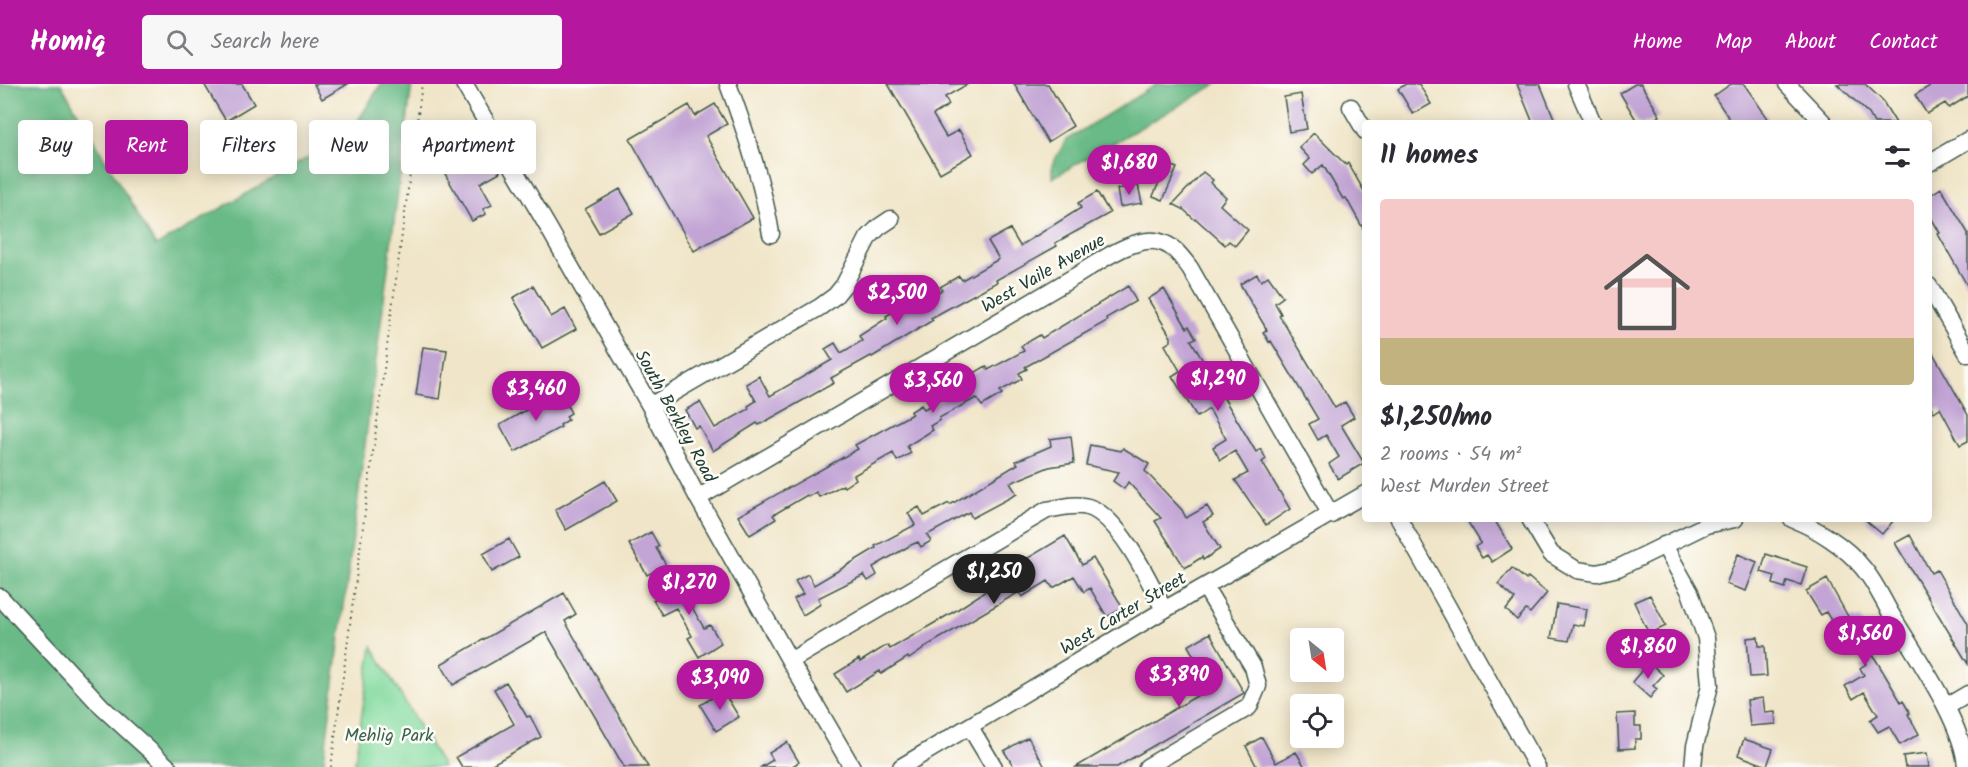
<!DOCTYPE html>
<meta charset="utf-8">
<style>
:root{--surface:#fff;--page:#f7f7f7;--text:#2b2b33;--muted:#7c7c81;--line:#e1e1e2;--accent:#b5179e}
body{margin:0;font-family:Kalam,sans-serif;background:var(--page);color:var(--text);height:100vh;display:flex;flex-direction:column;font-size:22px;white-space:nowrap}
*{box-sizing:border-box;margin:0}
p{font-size:20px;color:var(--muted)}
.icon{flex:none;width:33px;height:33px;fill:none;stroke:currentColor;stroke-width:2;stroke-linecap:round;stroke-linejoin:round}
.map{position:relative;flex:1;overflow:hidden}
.side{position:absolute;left:1362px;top:36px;width:570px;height:402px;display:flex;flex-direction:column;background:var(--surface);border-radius:6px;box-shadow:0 3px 15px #0003}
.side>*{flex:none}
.banner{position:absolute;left:18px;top:36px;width:570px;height:54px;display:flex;gap:12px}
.needle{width:39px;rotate:150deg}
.tools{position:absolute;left:1290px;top:544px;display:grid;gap:12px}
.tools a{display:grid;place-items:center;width:54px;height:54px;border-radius:6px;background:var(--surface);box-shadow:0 3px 15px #0003;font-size:30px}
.price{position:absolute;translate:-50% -51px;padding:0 14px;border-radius:21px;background:var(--accent);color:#fff;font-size:20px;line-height:39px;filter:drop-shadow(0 2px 3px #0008)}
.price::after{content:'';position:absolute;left:50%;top:36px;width:18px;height:14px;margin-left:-9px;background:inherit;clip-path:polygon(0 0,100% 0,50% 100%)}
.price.on{background:#222;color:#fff}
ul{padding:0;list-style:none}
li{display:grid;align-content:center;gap:12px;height:318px;padding:0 18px}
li+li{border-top:2px solid var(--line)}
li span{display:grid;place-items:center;height:186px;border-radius:6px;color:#555}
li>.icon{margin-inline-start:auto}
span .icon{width:108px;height:108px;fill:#fffc;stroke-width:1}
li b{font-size:26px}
h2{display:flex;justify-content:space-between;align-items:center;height:72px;padding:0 18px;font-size:26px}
.pill{padding:0 21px;border-radius:6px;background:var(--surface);box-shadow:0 3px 15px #0003;font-size:21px;line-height:54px}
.pill.on{background:var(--accent);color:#fff}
header{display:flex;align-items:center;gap:36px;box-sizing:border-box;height:84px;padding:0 30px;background:var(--accent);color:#fff}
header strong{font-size:28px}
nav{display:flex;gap:33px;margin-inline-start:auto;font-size:21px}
.search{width:420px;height:54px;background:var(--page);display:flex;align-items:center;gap:15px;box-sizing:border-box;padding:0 21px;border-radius:6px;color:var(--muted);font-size:22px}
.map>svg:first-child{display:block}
.green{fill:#82da9f;stroke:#508c6a;stroke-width:1.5}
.forest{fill:#69ba86;stroke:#447c5d;stroke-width:1.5}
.building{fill:#c2a5d5}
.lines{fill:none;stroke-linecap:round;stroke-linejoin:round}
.minor-casing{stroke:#3e564a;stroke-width:19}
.path{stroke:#3e564a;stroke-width:2;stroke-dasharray:1.5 4.5;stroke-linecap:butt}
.minor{stroke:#fff;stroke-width:16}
.labels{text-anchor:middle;stroke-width:5;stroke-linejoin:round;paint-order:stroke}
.street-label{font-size:18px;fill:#1f3d34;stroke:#fdfcf7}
.park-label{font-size:18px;fill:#38644f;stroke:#fdfcf7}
</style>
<header>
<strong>Homiq</strong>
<div class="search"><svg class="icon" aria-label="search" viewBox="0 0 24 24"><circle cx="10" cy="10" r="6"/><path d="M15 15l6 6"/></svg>Search here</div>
<nav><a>Home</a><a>Map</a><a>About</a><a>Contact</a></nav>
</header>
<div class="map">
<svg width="1968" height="683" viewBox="0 0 1968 683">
<rect width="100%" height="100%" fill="#fdfcf7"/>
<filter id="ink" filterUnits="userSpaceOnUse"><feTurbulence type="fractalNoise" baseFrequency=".0167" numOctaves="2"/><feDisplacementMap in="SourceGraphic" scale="12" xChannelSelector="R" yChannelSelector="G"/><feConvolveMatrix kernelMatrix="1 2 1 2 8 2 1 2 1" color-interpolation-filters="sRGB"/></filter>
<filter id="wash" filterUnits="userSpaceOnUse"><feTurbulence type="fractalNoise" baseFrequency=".008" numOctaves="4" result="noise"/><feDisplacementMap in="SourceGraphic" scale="24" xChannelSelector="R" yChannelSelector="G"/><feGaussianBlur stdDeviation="1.35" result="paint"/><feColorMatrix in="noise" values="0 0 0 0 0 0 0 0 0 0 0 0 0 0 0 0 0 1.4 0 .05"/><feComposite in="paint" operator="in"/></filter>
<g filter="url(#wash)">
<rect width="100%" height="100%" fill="#f0e5c8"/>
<path class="green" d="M372,562l71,121h-89z"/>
<path class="forest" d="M0,0h61l95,162 179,-104 21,-18 25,-40h31l-89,683h-323z
M1157,0h60l-165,94v-13l14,-25z"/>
<g id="blocks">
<path class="building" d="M204,0h38l12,20 -28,17z
M314,0h34l-26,15z
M888,0h80l-23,13 4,8 -16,10 13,22 13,-7 14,24 -33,19z
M1014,0h34l25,42 -25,16z
M1406,0h13l12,20 -18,10 -15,-25z
M1517,0h23l16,39h-23z
M1635,0h6l19,32 -13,7h-9l-18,-30z
M1731,0h13l27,39h-39l-18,-27z
M1837,0h28l17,16 14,23h-22l-5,-9z
M1933,0h35v12l-19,12 -4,-5 -18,11 -12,-19z
M1301,10l6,35 -18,3 -5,-35z
M715,20l12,20 -21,12 47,82 -59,33 -64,-112 59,-34 6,11z
M474,43l26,45 -20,11 12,22 -9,4 3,5 -14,7 -28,-49 5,-3 -2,-4 23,-13 -10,-17z
M1314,49l32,32 2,-2 17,30v39l-19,-34 -3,1 -20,-34 -11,9 -8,-9 6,-6 -11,-12z
M1167,80l10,4 -14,32 -10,-4z
M1203,88l10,8 -2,3 15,14 -6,8 28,25 -13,16 -6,-5 -4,4 -29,-26 -1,1 -12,-11 -10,-5z
M1138,101l4,18 -22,4 -3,-18z
M1941,104l27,45v54l-30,-53 2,-1 -11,-19v-18z
M620,105l14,24 -35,20 -14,-24z
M1097,108l13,21 -55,30 2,3 -61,34 1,2 -66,36 2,2 -61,37 -1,-1 -40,22 3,5 -75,42 -2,-2 -44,28 -14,-25 -4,2 -10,-18 15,-8 15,26 34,-19 -1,-3 8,-5 -10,-17 13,-8 11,20 62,-36 -7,-11 10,-6 6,10 21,-12 -3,-5 28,-18 -1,-2 15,-9 2,3 19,-12 2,3 18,-11 -2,-3 19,-11 3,4 37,-21 -11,-18 22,-12 10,17 61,-38 -3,-5z
M1257,190l4,7 7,-5 15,21 -8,6 6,11 -2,1 56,93 10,-6 9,15 -13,8 23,38 -26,16 -9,-15 10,-7 -13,-22 -8,5 -9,-16 9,-5 -47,-78 -2,1 -6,-10 4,-2 -27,-46z
M533,202l18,31 14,-8 11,20 -34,19 -29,-50z
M1128,202l8,15 -30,17 1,3 -82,46 2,2 -8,4 3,6 -22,12 2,3 -20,12 -6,-8 -37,20 1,2 -10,6 3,4 -26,16 4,7 -14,8 -4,-8 -39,22 2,4 -12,8 -1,-2 -24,12 -3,-5 -8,5 -1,-2 -34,20 3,4 -26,16 -12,-19 120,-67 -3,-4 57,-31 -2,-2 11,-7 3,4 18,-10 -1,-2 33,-17 -3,-5 15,-9 2,4 36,-19 -3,-5 19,-11 2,3z
M1164,205l23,39 2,-2 7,12 -5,2 15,26 3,-1 7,12 -3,3 24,40 19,32 5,-3 5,10 -4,3 28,47 -24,16 -31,-45 13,-7 -13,-22 -15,9 -7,-13 13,-8 -17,-30 -12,8 -25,-41 8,-5 -15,-26 6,-4v-4l-23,-38z
M1929,262l39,69v26l-8,4 -20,-37 -6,4 -5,-9z
M423,263l24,3 -7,49 -24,-4z
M562,311l9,18 -5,3 2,4 -8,5 1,2 -46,25 -15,-27 44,-25 1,2 10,-6 1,2z
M1071,352l3,27 -25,4 -39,16 7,11 -45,24 -3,-6 -42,23 4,6 -10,6 -3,-5 -7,3 -38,22 4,8 -9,6 -4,-6 -46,23 3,6 -18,11 -9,-16 9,-5 -8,-13 13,-7 6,11 32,-19 30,-18 -1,-2 40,-21 -7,-12 11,-6 5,9 25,-13 1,2 68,-41 -2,-3 35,-15 -1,-7z
M1090,361l31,6 2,-3 26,16 -4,7 37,39 4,8 21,-12 6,10 -10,6 17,27 -17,11 -1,-3 -17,11 -30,-47 6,-3 -33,-36 -4,7 -11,-8 6,-9 -33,-7z
M605,397l12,20 -51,29 -11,-20z
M1466,435h28l18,30 -20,13 -5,-7 -5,3 -7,-11 6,-4z
M1864,435h31l-13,15z
M651,448l8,14 -3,2 10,17 -19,10 -18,-31z
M1910,451l21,38 6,-3 31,54v40l-73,-121z
M1065,452l17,29 11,-7 30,50 -16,9 -17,-29 -6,4 -10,-16 -21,12 -5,-7 -26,16 -3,-5 -94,55v1l-16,11 -1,-2 -27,17 -1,-3 -34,21 -11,-18 24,-15 1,3 27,-17 3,4 65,-38 34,-22 -3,-6z
M509,455l10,18 -27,15 -9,-18z
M1738,470l19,8 -11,29 -20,-7z
M1766,470l41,13 -6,18 -14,-4 -2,7 -12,-4 2,-8 -14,-4z
M1512,484l14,12 2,-3 19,16 -17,20 -4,-3 -9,10 -11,-10 9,-11 -17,-15z
M690,495l9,17 -10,6 15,26 6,-3 11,18 -22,14 -11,-19 4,-2 -16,-28 -14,7 -9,-15z
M1827,495l23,41 5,-3 1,3 4,-2 11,19 -3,1 6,10 -4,2 31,52 2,-1 7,12 -2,1 11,20 -19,11 -11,-19 -11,6 -8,-12 8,-5 -14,-23 -11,7 -8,-13 19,-11 -4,-7 6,-4 -11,-19 -14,6 -6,-11 6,-3 -15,-25 -5,3 -15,-24z
M564,509l12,21 -11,7 83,146h-24l-78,-135 -93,53 -12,-21z
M1650,511l16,31 -17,8 -15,-32z
M1557,520l30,5 -3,17 -11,-2 -4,17 -18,-3z
M1210,549l34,60 -127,74h-41l136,-80 -24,-41z
M1758,553l1,9h6l2,30 -17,1 -3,-39z
M1649,578l14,13 -10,11 4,3 -7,9 -18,-16z
M506,598l21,35 3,-1 11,21 -54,30h-25l-6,-10 58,-33 -20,-35z
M723,607l16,26 -23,14 -16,-26z
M1763,614l2,15 10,-1 1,12 -26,2 -3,-26z
M1635,629v13h6v13h-6v9l-16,1 -2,-35z
M1028,653l17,30h-31l-10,-16z
M1262,653l14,26 20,-11 9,15h-48l-11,-21z
M1744,655l29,10 -6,17 -29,-11z
M787,658l12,20 -8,5h-30l12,-7 -4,-7z
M1927,669l2,14h-24l-2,-11z"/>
</g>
</g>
<g filter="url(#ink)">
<use href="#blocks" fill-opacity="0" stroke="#3e564a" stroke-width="1.5"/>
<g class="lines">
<defs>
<path id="minor" d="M464,0l84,143 102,179 48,92 92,163 62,106
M728,0c18,48 35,99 43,150
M1576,0l17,39
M1787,0l37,39
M1351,23l14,24
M1929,79l39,-23
M1929,202l39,68
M650,322l170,-99 15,-11 9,-11 24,-47 11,-11 12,-8
M698,414l376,-221c22,-13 64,-45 89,-34 12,4 20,16 27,25l141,247
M1399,435l138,248
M1530,435l21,35 26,16 20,3 21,-5 88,-43 29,-6
M1792,435c26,10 53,27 71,49 13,15 21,35 31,51 23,38 70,106 72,148
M1664,461l26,47 16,46 4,47 -15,61 -2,21
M0,513l103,111 65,59
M790,577l257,-151c13,-2 28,-7 41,-3 31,9 62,75 76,103
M1946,623l22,-13
M970,643l24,40
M901,683l263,-157 201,-116
M1147,683l102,-60 9,-21 -5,-19 -48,-80"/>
</defs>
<use href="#minor" class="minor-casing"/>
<path class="path" d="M331,683l91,-683"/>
<use href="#minor" class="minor"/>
</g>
</g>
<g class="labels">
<g class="street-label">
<text transform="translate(1043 189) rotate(-30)" y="6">West Vaile Avenue</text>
<text transform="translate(676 332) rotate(61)" y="6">South Berkley Road</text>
<text transform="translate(1123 529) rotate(-31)" y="6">West Carter Street</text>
</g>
<g class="park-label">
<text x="389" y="657">Mehlig Park</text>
</g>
</g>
</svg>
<div class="tools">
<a><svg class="needle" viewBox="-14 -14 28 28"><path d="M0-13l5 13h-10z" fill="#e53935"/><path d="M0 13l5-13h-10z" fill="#7c7c81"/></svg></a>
<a><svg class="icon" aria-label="locate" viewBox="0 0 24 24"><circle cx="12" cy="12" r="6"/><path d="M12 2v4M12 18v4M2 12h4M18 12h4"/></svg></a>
</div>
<b class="price" style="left:1129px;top:112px">$1,680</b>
<b class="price" style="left:897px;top:242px">$2,500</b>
<b class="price" style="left:1218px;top:328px">$1,290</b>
<b class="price" style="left:933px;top:330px">$3,560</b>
<b class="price" style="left:536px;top:338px">$3,460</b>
<b class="price on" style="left:994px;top:521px">$1,250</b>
<b class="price" style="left:689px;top:532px">$1,270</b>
<b class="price" style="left:1865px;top:583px">$1,560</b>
<b class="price" style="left:1648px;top:596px">$1,860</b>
<b class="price" style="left:1179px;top:624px">$3,890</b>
<b class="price" style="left:720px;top:627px">$3,090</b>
<div class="banner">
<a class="pill">Buy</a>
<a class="pill on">Rent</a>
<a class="pill">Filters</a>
<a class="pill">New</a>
<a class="pill">Apartment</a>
</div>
<section class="side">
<h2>11 homes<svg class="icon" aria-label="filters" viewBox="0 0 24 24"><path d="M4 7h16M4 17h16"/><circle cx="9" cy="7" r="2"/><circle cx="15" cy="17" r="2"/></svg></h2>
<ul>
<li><span style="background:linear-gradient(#f6c9c9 75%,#c2b280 0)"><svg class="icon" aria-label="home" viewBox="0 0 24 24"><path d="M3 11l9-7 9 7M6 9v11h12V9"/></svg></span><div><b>$1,250/mo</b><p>2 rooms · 54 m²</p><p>West Murden Street</p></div></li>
</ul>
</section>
</div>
